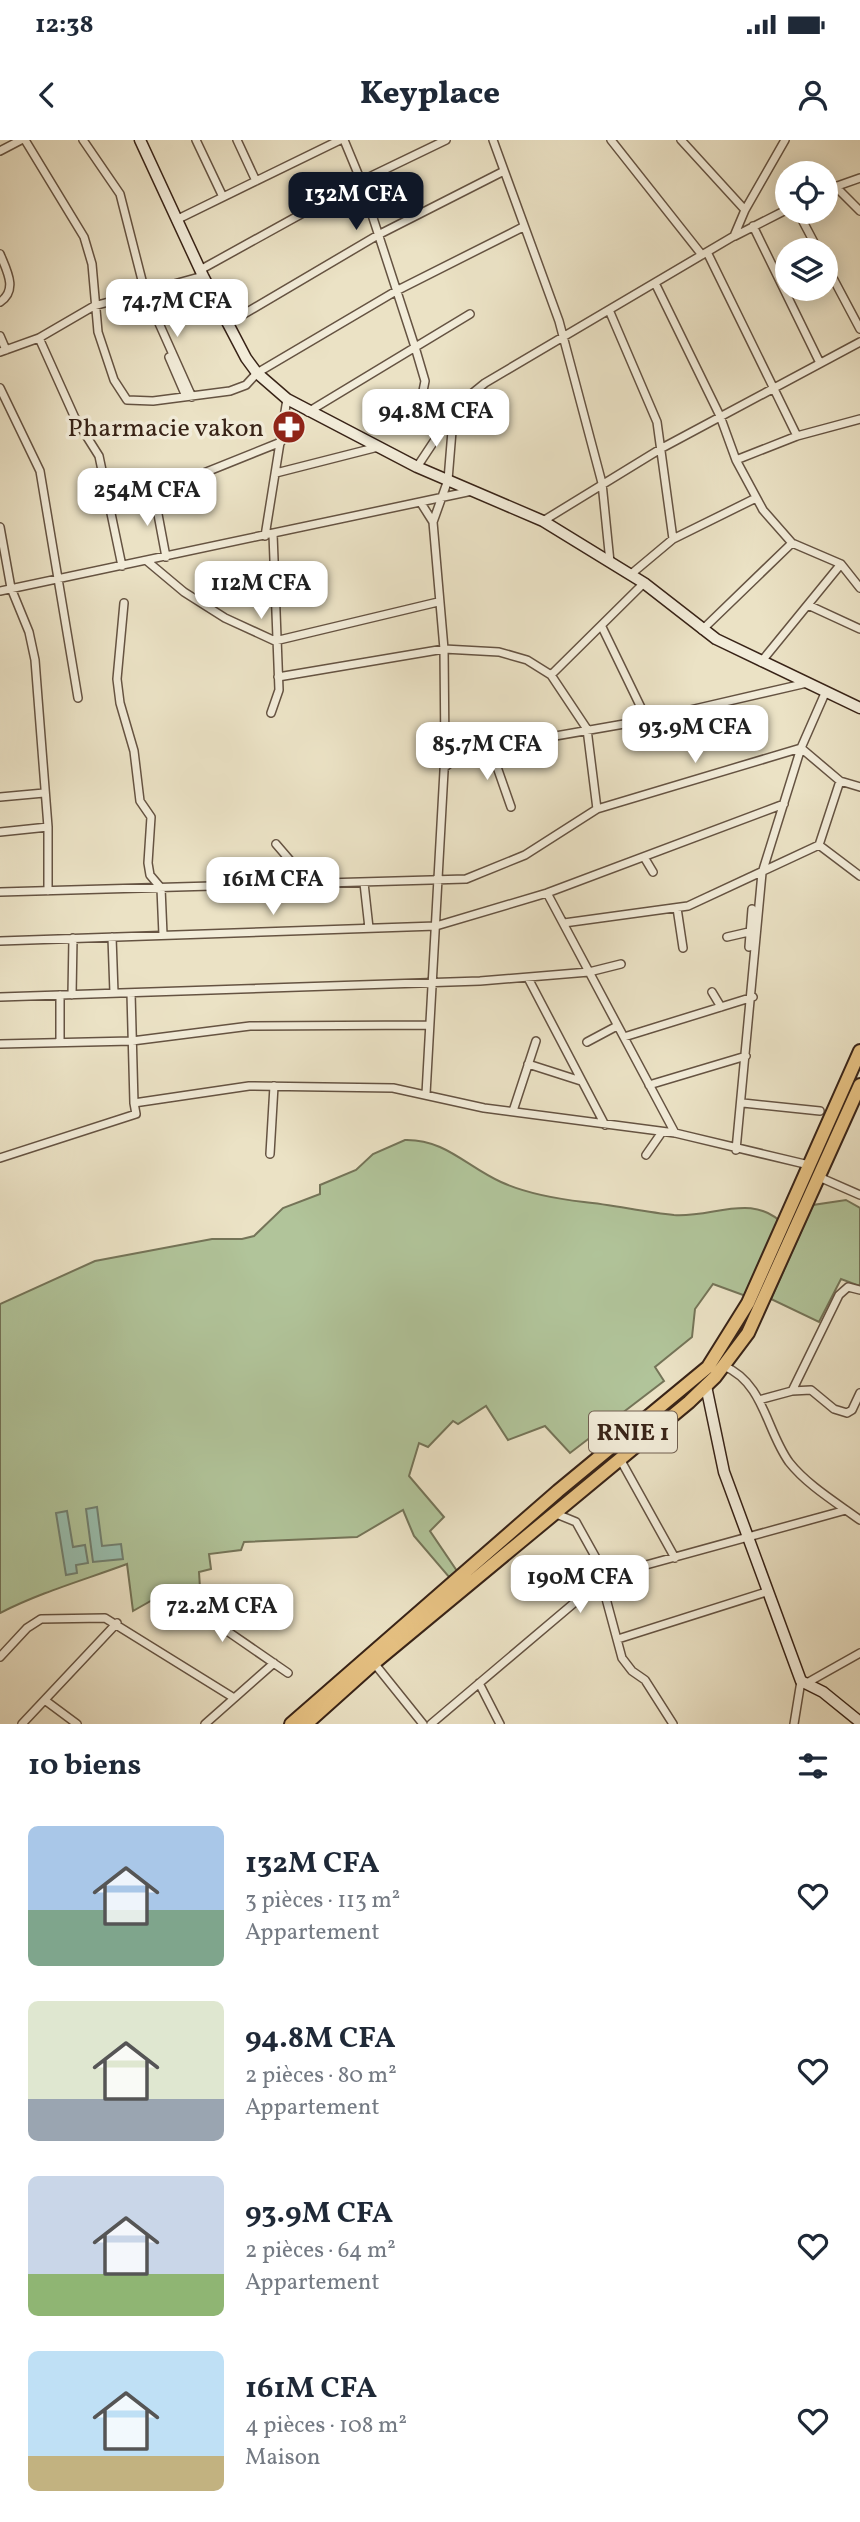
<!DOCTYPE html>
<html lang="fr">
<meta charset="utf-8">
<style>
:root{--surface:#fff;--page:#f2f2f3;--text:#1f2937;--muted:#747a83;--accent:#111827}
body{margin:0;font-family:Vollkorn,serif;background:var(--page);color:var(--text);height:100vh;display:flex;flex-direction:column;font-size:26px;white-space:nowrap}
*{box-sizing:border-box;margin:0}
p{font-size:23px;color:var(--muted)}
.icon{flex:none;width:38px;height:38px;fill:none;stroke:currentColor;stroke-width:2;stroke-linecap:round;stroke-linejoin:round}
.map{position:relative;height:1584px;overflow:hidden}
.drawer{display:flex;flex-direction:column;background:var(--surface);flex:1}
.drawer>*{flex:none}
.buttons{position:absolute;left:775px;top:21px;display:grid;gap:14px}
.buttons a{display:grid;place-items:center;width:63px;height:63px;border-radius:50%;background:var(--surface);box-shadow:0 4px 18px #0003;font-size:35px}
.price{position:absolute;translate:-50% -60px;padding:0 16px;border-radius:14px;background:#fff;color:#222;font-size:23px;line-height:46px;filter:drop-shadow(0 2px 4px #0008)}
.price::after{content:'';position:absolute;left:50%;top:42px;width:21px;height:16px;margin-left:-10px;background:inherit;clip-path:polygon(0 0,100% 0,50% 100%)}
.price.current{background:var(--accent);color:#fff}
ul{padding:0;list-style:none}
li{display:flex;align-items:center;gap:21px;height:175px;padding:0 28px}
li span{display:grid;place-items:center;flex:none;width:196px;height:140px;border-radius:10px;color:#555}
li>.icon{margin-inline-start:auto}
span .icon{width:84px;height:84px;fill:#fffc;stroke-width:1}
li b{font-size:30px}
h2{display:flex;justify-content:space-between;align-items:center;height:84px;padding:0 28px;font-size:30px}
.status{display:flex;justify-content:space-between;align-items:center;height:49px;padding:0 35px;background:var(--surface);direction:ltr}
.status svg{height:19px;fill:currentColor}
header{display:flex;justify-content:space-between;align-items:center;height:91px;padding:0 28px;background:var(--surface);font-size:32px;font-weight:800}
.map>svg:first-child{display:block}
.green{fill:#b1c49a;stroke:#747458;stroke-width:2}
.water{fill:#99bfaf;stroke:#728172;stroke-width:2}
.lines{fill:none;stroke-linecap:round;stroke-linejoin:round}
.street-casing{stroke:#655342;stroke-width:10}
.secondary-casing{stroke:#382317;stroke-width:13}
.highway-casing{stroke:#382317;stroke-width:16}
.street{stroke:#f2ecd9;stroke-width:7}
.secondary{stroke:#f2ecd9;stroke-width:10}
.highway{stroke:#e6c182;stroke-width:12}
.labels{text-anchor:middle;stroke-width:7;stroke-linejoin:round;paint-order:stroke}
.shield{fill:#f2ecd9;stroke:#705f51;stroke-width:2}
.shield-label{font-size:24px;font-weight:bold;fill:#382317}
.poi-label{font-size:26px;fill:#382317;stroke:#f2ecd9;text-anchor:end}
</style>
<div class="status"><b>12:38</b><svg viewBox="0 0 49 12"><path d="M0 12V9h3v3zM5 12V6h3v6zM10 12V3h3v9zM15 12V0h3v12zM26 1h20v11H26zM47 4h2v5h-2z"/></svg></div>
<header><svg class="icon" aria-label="back" viewBox="0 0 24 24"><path d="M15 5l-7 7 7 7"/></svg>Keyplace<svg class="icon" aria-label="person" viewBox="0 0 24 24"><circle cx="12" cy="8" r="4"/><path d="M4 21q1-7 8-7t8 7"/></svg></header>
<div class="map">
<svg width="860" height="1584" viewBox="0 0 860 1584">
<rect width="100%" height="100%" fill="#ebe2c5"/>
<filter id="stains"><feTurbulence type="fractalNoise" baseFrequency=".00286" numOctaves="4"/><feColorMatrix values="0 0 0 0 .2 0 0 0 0 .09 0 0 0 0 .02 0 0 0 .5 -.17"/></filter>
<radialGradient id="worn" r=".72"><stop offset=".6" stop-color="#630" stop-opacity="0"/><stop offset="1" stop-color="#630" stop-opacity=".3"/></radialGradient>
<path class="green" d="M405,1000c40,-1 62,27 96,42 24,11 57,17 83,20 30,3 60,10 90,13 40,3 79,-24 111,11l-31,73 -41,-15 -18,25 -3,28 -37,30 9,14 -94,72 -25,-27 -37,14 -22,-34 -28,18 -5,-3 -25,26 -9,-4 -10,33 35,41 -14,14 27,40 -8,6 -35,-41 -11,-26 -46,27 -113,5 -3,8 -32,4 2,15 -12,3 1,16 -30,2 -37,21 -6,-47c-43,16 -86,28 -127,49v-309l95,-43 117,-22h30l12,-3 29,-28 37,-14v-9l36,-15 17,-16z
M846,1060l14,8v78l-19,-7 -22,43 -48,-23 42,-94z"/>
<path class="water" d="M97,1367l5,39 19,-2 2,15 -30,3 -7,-53z
M67,1371l6,36 12,-2 3,18 -12,2 1,8 -11,2 -10,-62z"/>
<g class="lines">
<defs>
<path id="street" d="M25,0l59,97 8,27 6,68 16,48 13,20 26,1 77,-10 16,-6 11,-12 139,-82 127,-64
M83,0l37,54 25,98 47,105
M196,0l27,57
M237,0l19,41
M344,0l17,41 54,166 10,34 -2,10 10,29 8,9
M493,0l66,181 43,162 8,79
M611,0l91,115
M681,0l64,70 40,-70
M0,11l21,-11
M835,46l25,25
M826,50l34,-12
M798,72l20,38
M176,80l164,-80
M753,86l67,137
M735,96l53,-27
M707,112l90,184
M0,114c7,17 18,36 0,48
M826,125l34,64
M200,130l161,-89 85,-41
M655,143l65,133 16,44 27,50 29,33 49,21 19,24
M609,170l48,112 16,117
M227,184l151,-89 124,-63
M0,196l6,14
M39,198l36,80 24,38 23,110
M0,212l39,-14 55,-32 109,-30
M169,217l16,37
M0,248l40,83 38,227
M308,272l162,-98
M736,320l61,-24 63,-17
M417,327l41,-62 27,-22 249,-147 11,-26
M276,333l102,-26
M421,363l12,19
M543,381l119,-73 198,-106
M0,387l11,61 18,44 6,28 13,167v64
M265,396l22,-137
M166,417l-12,-64 127,-51
M147,421l37,31 41,26 50,23 163,-39
M630,435l43,-36 83,-41
M0,451l472,-100
M124,463l-7,76 3,24 14,48 6,50 11,16 -3,46 2,12 11,13 2,47
M808,465l52,24
M602,487l45,93
M702,490l90,-87
M761,522l80,-98
M551,535l93,-92
M278,537l166,-28 55,3 28,8 24,15 36,54 10,80
M271,573l8,-23 -6,-156
M445,599l19,13
M490,607l21,60
M445,627l19,-15 183,-32 160,-37
M0,657l44,-4
M0,692l48,-5
M276,704l24,28 17,12
M819,705l41,31
M644,717l9,15
M364,743l5,45
M0,752l466,-13 59,-24 72,-46 204,-61 39,33 20,6
M547,753l128,240
M677,768l6,40
M564,783l124,-17 131,-61 21,-64
M112,797l2,56
M727,797l26,-6
M0,801l436,-15 111,-33 237,-89
M749,807l3,-38
M528,838l77,147
M712,852l9,15
M131,853l3,110
M60,855v47
M72,855l1,-57
M0,857l480,-16 109,-9 32,-8
M624,897l129,-40
M587,902l30,-16
M0,904l132,-3 118,-15 179,-1
M528,924l53,17
M649,945l97,-29
M426,954l19,-341 -1,-104 -11,-127 15,-42 4,-49 6,-26
M743,963l77,8
M513,971l23,-70
M736,1010l26,-277 39,-125 25,-57
M270,1014l4,-68
M646,1015l16,-23
M0,1018l136,-44 -2,-11 115,-17 144,2 91,20 191,25 134,32
M819,1037l41,18
M724,1226c40,17 42,64 65,96 18,23 48,41 71,58
M792,1251l47,-96 9,-8 12,3
M759,1260l33,-9 19,-1 23,19 13,4 5,-3 8,-17
M620,1319l55,99
M554,1373l22,9 30,54
M601,1440l21,78 10,13 13,9 28,44
M172,1453l116,80
M618,1499l148,-47
M0,1517l27,-29 14,-9 64,-1 129,80
M374,1523l49,61
M479,1543l21,41
M805,1544l55,-31
M46,1561l31,23
M22,1584l95,-101
M205,1584l69,-61
M431,1584l175,-148 240,-66
M794,1584l7,-43"/>
<path id="secondary" d="M140,0l63,136 43,82 11,15 30,26 130,68 126,54 101,62 72,56 144,69
M706,1246l18,86 77,209 22,11 37,30"/>
<path id="highway" d="M291,1584l267,-233 150,-124 40,-64 112,-252
M306,1584l68,-61 315,-261 26,-25 33,-44 112,-248"/>
</defs>
<use href="#street" class="street-casing"/>
<use href="#secondary" class="secondary-casing"/>
<use href="#highway" class="highway-casing"/>
<use href="#street" class="street"/>
<use href="#secondary" class="secondary"/>
<use href="#highway" class="highway"/>
</g>
<defs>
<symbol id="pharmacy-disc" viewBox="-11 -11 22 22"><circle r="9.5" fill="#8f2418" stroke="#f2ecd9"/><path d="M-2-6h4v4h4v4h-4v4h-4v-4h-4v-4h4Z" fill="#fff"/></symbol>
</defs>
<g fill-rule="evenodd">
<use href="#pharmacy-disc" x="270" y="268" width="38" height="38"/>
</g>
<g class="labels">
<rect class="shield" x="589" y="1271.5" width="88" height="41" rx="5"/>
<g class="shield-label">
<text x="633" y="1300">RNIE 1</text>
</g>
<g class="poi-label">
<text x="264" y="296">Pharmacie vakon</text>
</g>
</g>
<rect width="100%" height="100%" filter="url(#stains)"/>
<rect width="100%" height="100%" fill="url(#worn)"/>
</svg>
<div class="buttons">
<a><svg class="icon" aria-label="locate" viewBox="0 0 24 24"><circle cx="12" cy="12" r="6"/><path d="M12 2v4M12 18v4M2 12h4M18 12h4"/></svg></a>
<a><svg class="icon" aria-label="layers" viewBox="0 0 24 24"><path d="M12 4l9 5-9 5-9-5zM3 14l9 5 9-5"/></svg></a>
</div>
<b class="price current" style="left:356px;top:92px">132M CFA</b>
<b class="price" style="left:177px;top:199px">74.7M CFA</b>
<b class="price" style="left:436px;top:309px">94.8M CFA</b>
<b class="price" style="left:147px;top:388px">254M CFA</b>
<b class="price" style="left:261px;top:481px">112M CFA</b>
<b class="price" style="left:695px;top:625px">93.9M CFA</b>
<b class="price" style="left:487px;top:642px">85.7M CFA</b>
<b class="price" style="left:273px;top:777px">161M CFA</b>
<b class="price" style="left:580px;top:1475px">190M CFA</b>
<b class="price" style="left:222px;top:1504px">72.2M CFA</b>
</div>
<section class="drawer">
<h2>10 biens<svg class="icon" aria-label="filters" viewBox="0 0 24 24"><path d="M4 7h16M4 17h16"/><circle cx="9" cy="7" r="2"/><circle cx="15" cy="17" r="2"/></svg></h2>
<ul>
<li><span style="background:linear-gradient(#a9c7e8 60%,#7fa58c 0)"><svg class="icon" aria-label="home" viewBox="0 0 24 24"><path d="M3 11l9-7 9 7M6 9v11h12V9"/></svg></span><div><b>132M CFA</b><p>3 pièces · 113 m²</p><p>Appartement</p></div><svg class="icon" aria-label="heart" viewBox="0 0 24 24"><path d="M12 20l-8-8c-3-5 5-10 8-4 3-6 11-1 8 4z"/></svg></li>
<li><span style="background:linear-gradient(#dfe7d0 70%,#9aa5b1 0)"><svg class="icon" aria-label="home" viewBox="0 0 24 24"><path d="M3 11l9-7 9 7M6 9v11h12V9"/></svg></span><div><b>94.8M CFA</b><p>2 pièces · 80 m²</p><p>Appartement</p></div><svg class="icon" aria-label="heart" viewBox="0 0 24 24"><path d="M12 20l-8-8c-3-5 5-10 8-4 3-6 11-1 8 4z"/></svg></li>
<li><span style="background:linear-gradient(#c9d6e8 70%,#8fb573 0)"><svg class="icon" aria-label="home" viewBox="0 0 24 24"><path d="M3 11l9-7 9 7M6 9v11h12V9"/></svg></span><div><b>93.9M CFA</b><p>2 pièces · 64 m²</p><p>Appartement</p></div><svg class="icon" aria-label="heart" viewBox="0 0 24 24"><path d="M12 20l-8-8c-3-5 5-10 8-4 3-6 11-1 8 4z"/></svg></li>
<li><span style="background:linear-gradient(#bfe0f5 75%,#c2b280 0)"><svg class="icon" aria-label="home" viewBox="0 0 24 24"><path d="M3 11l9-7 9 7M6 9v11h12V9"/></svg></span><div><b>161M CFA</b><p>4 pièces · 108 m²</p><p>Maison</p></div><svg class="icon" aria-label="heart" viewBox="0 0 24 24"><path d="M12 20l-8-8c-3-5 5-10 8-4 3-6 11-1 8 4z"/></svg></li>
</ul>
</section>
